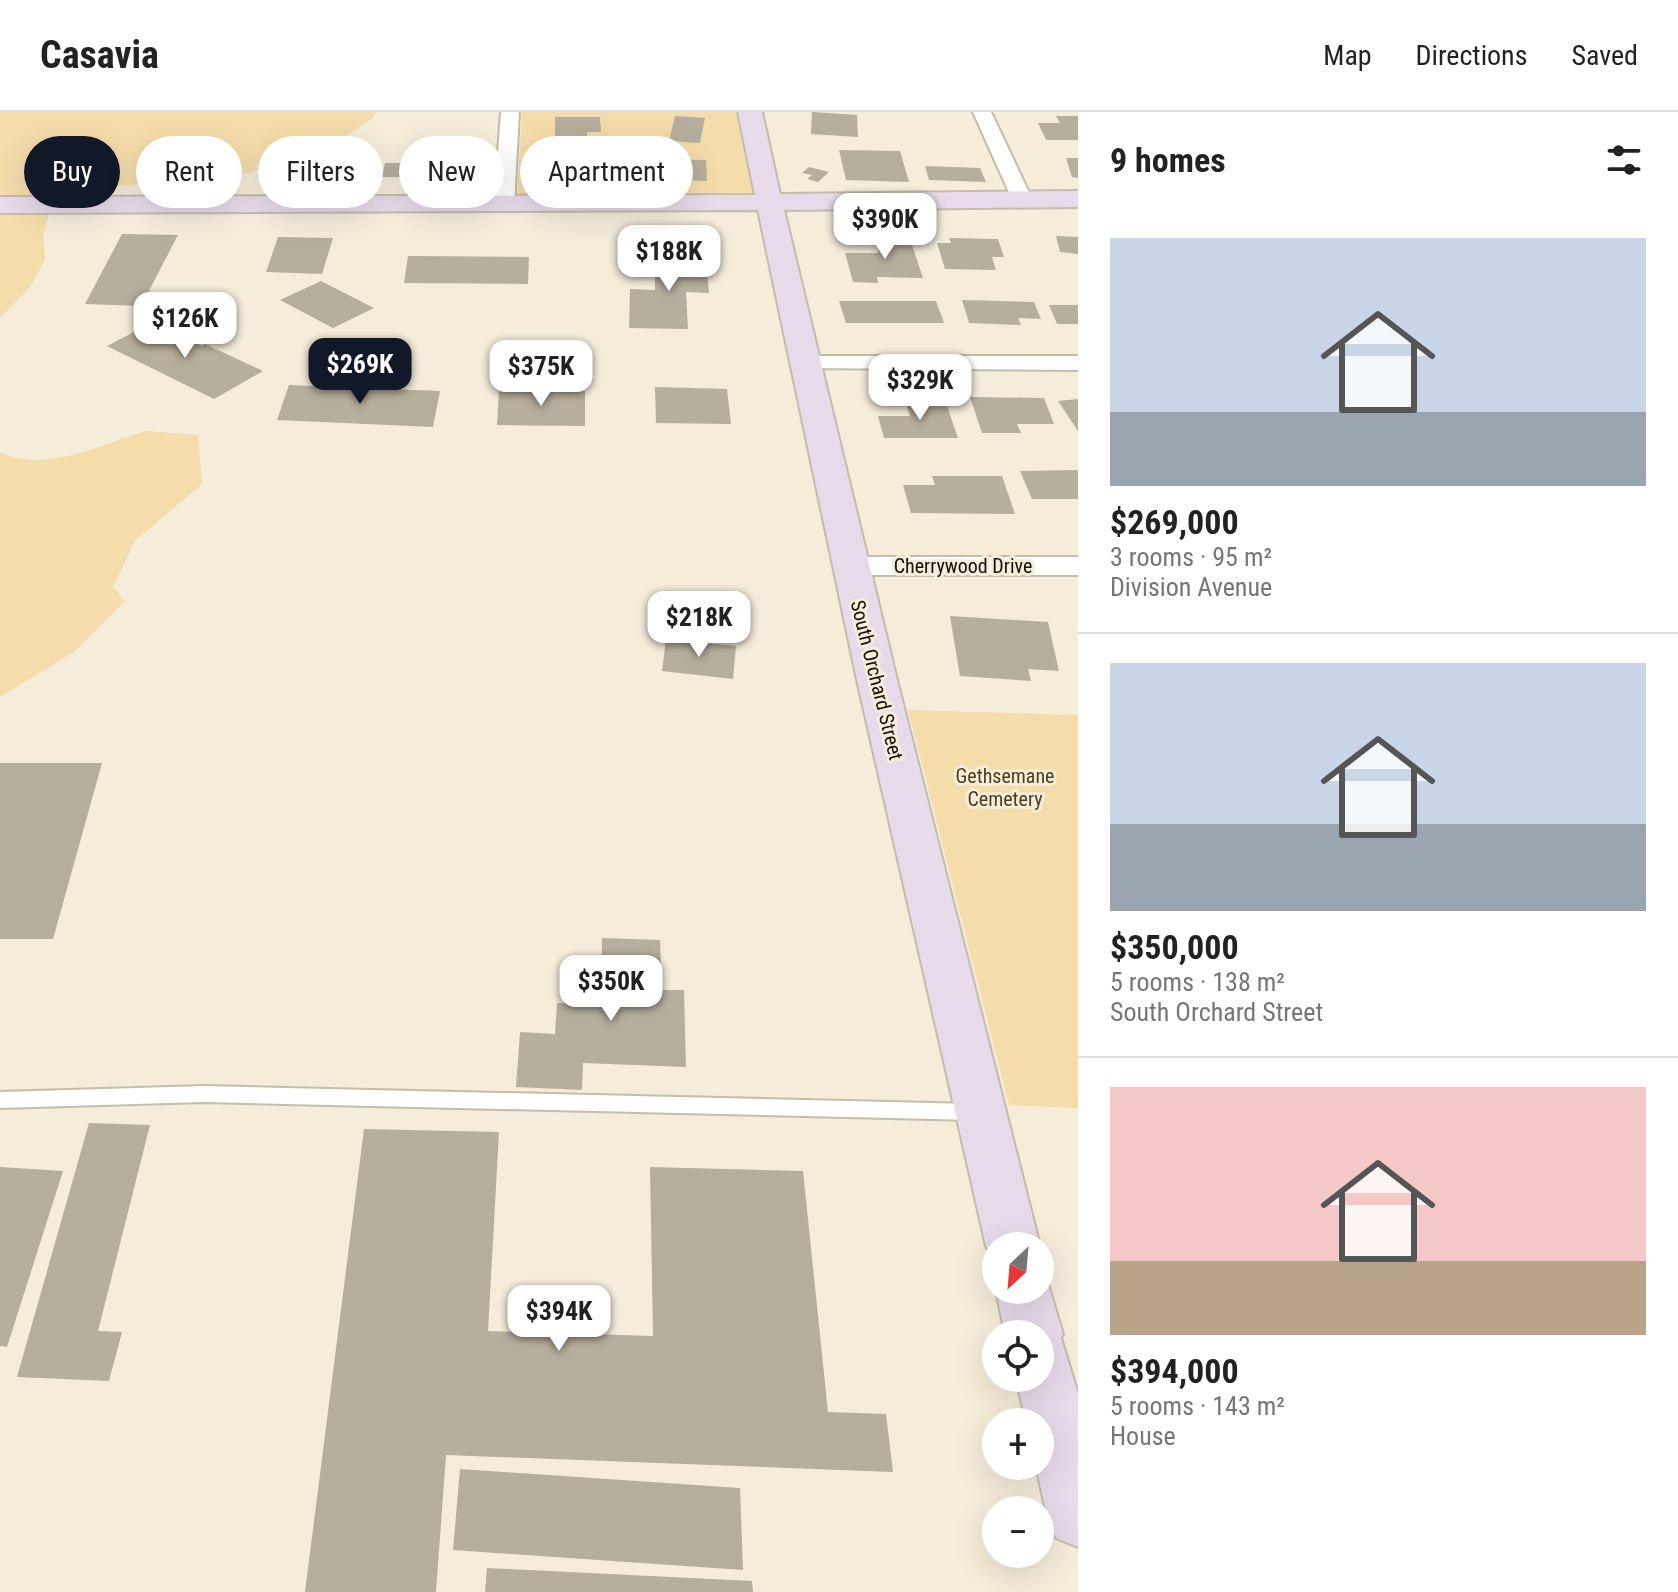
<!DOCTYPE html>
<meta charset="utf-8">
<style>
:root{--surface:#fff;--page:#f2f2f2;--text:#222;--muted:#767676;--line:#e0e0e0;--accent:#111827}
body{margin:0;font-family:"Roboto Condensed",sans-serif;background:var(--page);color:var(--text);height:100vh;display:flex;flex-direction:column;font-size:30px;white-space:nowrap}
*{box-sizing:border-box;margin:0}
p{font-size:26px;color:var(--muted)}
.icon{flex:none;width:44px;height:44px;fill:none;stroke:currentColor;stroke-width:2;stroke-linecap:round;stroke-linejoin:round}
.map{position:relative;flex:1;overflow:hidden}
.drawer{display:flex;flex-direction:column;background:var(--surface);width:600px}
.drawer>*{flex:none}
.guide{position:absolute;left:24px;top:24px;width:760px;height:72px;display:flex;gap:16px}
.needle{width:52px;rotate:206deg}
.tools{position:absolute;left:982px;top:1120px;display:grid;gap:16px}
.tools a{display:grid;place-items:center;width:72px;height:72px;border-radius:50%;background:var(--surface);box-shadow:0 8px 32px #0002;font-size:40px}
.price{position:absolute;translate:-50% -68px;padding:0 18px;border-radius:16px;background:#fff;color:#222;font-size:26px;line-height:52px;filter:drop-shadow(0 2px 4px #0008)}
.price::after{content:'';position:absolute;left:50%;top:48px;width:24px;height:18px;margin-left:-12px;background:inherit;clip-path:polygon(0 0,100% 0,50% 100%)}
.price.selected{background:var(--accent);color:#fff}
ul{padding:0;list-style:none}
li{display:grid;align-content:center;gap:16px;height:424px;padding:0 32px}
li+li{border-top:2px solid var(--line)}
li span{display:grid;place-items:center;height:248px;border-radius:0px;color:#555}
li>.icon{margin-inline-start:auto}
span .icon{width:144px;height:144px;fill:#fffc;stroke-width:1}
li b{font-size:34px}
h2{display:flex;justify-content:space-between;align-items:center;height:96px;padding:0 32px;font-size:34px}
.pill{padding:0 28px;border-radius:36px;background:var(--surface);box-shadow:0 8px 32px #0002;font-size:28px;line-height:72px}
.pill.selected{background:var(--accent);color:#fff}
header{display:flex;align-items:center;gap:48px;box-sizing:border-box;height:112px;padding:0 40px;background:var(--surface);border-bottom:2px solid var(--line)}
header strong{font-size:38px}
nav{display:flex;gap:44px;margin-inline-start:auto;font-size:28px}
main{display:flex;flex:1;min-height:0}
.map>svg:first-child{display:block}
.green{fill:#f4dcab}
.building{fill:#b7af9d}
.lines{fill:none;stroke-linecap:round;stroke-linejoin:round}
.lane-casing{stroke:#c5bdab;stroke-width:4}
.street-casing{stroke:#c5bdab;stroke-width:4}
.secondary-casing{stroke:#c5bdab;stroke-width:4}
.lane{fill:#fff;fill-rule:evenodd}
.street{fill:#fff;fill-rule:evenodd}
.secondary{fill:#e7daea;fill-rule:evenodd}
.labels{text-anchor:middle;stroke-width:6;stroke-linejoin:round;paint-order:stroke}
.street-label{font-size:20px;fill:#14110b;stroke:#f5ecda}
.park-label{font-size:20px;fill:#4d3e1b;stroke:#f5ecda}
</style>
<header>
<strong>Casavia</strong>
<nav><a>Map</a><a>Directions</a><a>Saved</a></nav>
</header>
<main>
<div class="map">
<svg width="1078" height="1480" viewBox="0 0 1078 1480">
<rect width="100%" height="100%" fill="#f5ecda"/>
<path class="green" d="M0,0h376l-4,7 -44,29 -81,25 -190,19 -3,7h-54z
M522,0h216l17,85 -238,2z
M0,99h50l-7,24 2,25 -14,26 -31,32z
M146,319l52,4 4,49 -67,57 -22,46 12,14 -51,51 -74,45v-245c45,22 102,-8 146,-21z
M908,598l170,5v393l-69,-3z"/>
<path class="building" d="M812,0l45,3 1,22 -47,-3z
M675,4l30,2 -5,25 -31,-2z
M1056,4h22v24h-32l-8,-17h22z
M555,5h45l1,15h-14v10h-32z
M839,38l61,1 9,31 -63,-2z
M566,45l23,1 -1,5 21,1 -3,17 -63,-3 3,-15 18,1z
M1066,46h12v20l-6,-1z
M402,47h41l-3,19 -58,-1 3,-14h16z
M661,47l45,1 1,21 -63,-2v-14l17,1z
M925,54l55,2 6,14 -57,-2z
M809,55l20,5 -11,10 -11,-3 5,-4 -10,-2z
M122,122l56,1 -37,71 -56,-2z
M874,124h35l14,42 -46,-1 1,6 -25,-1 -8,-29h34z
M1056,124l22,1v17l-18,-2z
M278,125l55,1 -11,36 -56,-2z
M949,126l49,1 6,18h-12l4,13 -51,-1 -8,-26h14z
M655,142l51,2 3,37 -23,-1 2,37 -59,-1 1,-39 25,1z
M408,144l121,1 -1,27 -124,-1z
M321,169l53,27 -41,20 -53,-28z
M962,188l72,2 7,17 -23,-1 3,7 -52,-2z
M839,189h97l8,22h-98z
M1049,193h29v19h-21z
M153,210l49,24 3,-2 58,27 -49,28 -107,-53z
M289,273l151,6 -7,36 -156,-7z
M655,275l72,2 4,35 -75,-1z
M499,278l86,1v35l-88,-1z
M970,285l74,1 10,26h-37l4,9h-39z
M1078,287v32l-20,-30z
M905,288h40l13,38h-74l-6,-22h32z
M1078,358v29h-46l-12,-28z
M932,364h70l13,38 -104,-1 -8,-28h32z
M950,504l98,6 11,49 -31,-2 3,12 -71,-5z
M666,527l70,7 -3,33 -71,-8z
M0,651h102l-49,176h-53z
M602,826l58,2 2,50h22l2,77 -103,-4 -1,27 -66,-3 4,-55 35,2 2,-31 44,2z
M89,1011l61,2 -52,206 24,1 -13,49 -92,-4z
M364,1017l135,3 -11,199 165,5 -3,-169 153,4 25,241 58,2 7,58 -447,-17 -10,137h-131z
M0,1055l63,4 -56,176 -7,-1z
M460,1357l280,19 3,82 -290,-20z
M487,1456l265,13 1,11h-268z"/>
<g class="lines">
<defs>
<path id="lane" d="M204,974l770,18 7,2 2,6 -2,6 -7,2 -770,-18 -204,6v-16z"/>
<path id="street" d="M501,0h18l-5,93 -10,6 -10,-6z
M973,0h18l41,87 -3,4 -7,2 -10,-6z
M802,244h276v14l-284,-2 -4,-5 4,-5z
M849,445h229v18h-229l-10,-3 -4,-6 4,-6z"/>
<path id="secondary" d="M738,0h24l18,82 298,-3v16l-294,3 113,470 143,566h-44v19l-10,-19 -129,-566 -99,-470 -758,3v-16l755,-2z
M1040,1157l4,2 19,63 -2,4 17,56v153l-22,-9 -9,-22 -11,-50h4v-44h-14l-10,-44h24v-44h-35l-9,-44h44z"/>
</defs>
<use href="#lane" class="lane-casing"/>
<use href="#street" class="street-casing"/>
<use href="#secondary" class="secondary-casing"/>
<use href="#lane" class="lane"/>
<use href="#street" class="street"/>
<use href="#secondary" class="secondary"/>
</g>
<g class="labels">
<g class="street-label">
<text x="963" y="461">Cherrywood Drive</text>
<text transform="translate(877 568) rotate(76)" y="7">South Orchard Street</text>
</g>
<g class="park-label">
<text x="1005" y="671">Gethsemane<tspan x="1005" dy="23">Cemetery</tspan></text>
</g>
</g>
</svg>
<div class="tools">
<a><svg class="needle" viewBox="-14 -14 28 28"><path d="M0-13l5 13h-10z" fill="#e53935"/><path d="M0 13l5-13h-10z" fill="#767676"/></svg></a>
<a><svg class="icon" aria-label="locate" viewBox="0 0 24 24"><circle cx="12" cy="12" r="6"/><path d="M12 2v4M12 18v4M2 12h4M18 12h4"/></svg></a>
<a>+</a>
<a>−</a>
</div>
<b class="price" style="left:885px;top:149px">$390K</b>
<b class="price" style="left:669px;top:181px">$188K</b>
<b class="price" style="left:185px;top:248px">$126K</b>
<b class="price selected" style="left:360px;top:294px">$269K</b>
<b class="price" style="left:541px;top:296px">$375K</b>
<b class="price" style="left:920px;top:310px">$329K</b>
<b class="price" style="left:699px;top:547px">$218K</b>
<b class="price" style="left:611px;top:911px">$350K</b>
<b class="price" style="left:559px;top:1241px">$394K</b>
<div class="guide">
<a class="pill selected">Buy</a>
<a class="pill">Rent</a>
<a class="pill">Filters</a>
<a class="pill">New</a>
<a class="pill">Apartment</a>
</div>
</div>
<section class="drawer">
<h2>9 homes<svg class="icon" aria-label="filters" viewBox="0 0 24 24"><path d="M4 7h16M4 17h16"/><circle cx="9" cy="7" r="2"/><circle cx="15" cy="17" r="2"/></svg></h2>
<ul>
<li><span style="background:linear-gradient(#c9d6e8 70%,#9aa5b1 0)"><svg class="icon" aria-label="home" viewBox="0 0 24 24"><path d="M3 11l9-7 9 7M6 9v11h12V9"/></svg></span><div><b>$269,000</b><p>3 rooms · 95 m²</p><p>Division Avenue</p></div></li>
<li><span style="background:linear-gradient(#c9d6e8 65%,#9aa5b1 0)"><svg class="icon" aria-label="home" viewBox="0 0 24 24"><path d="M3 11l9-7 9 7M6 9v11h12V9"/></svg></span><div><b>$350,000</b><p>5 rooms · 138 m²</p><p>South Orchard Street</p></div></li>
<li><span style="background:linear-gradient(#f6c9c9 70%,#b9a48a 0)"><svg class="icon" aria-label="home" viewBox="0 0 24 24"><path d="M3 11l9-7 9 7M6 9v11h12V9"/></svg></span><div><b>$394,000</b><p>5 rooms · 143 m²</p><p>House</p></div></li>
</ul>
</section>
</main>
